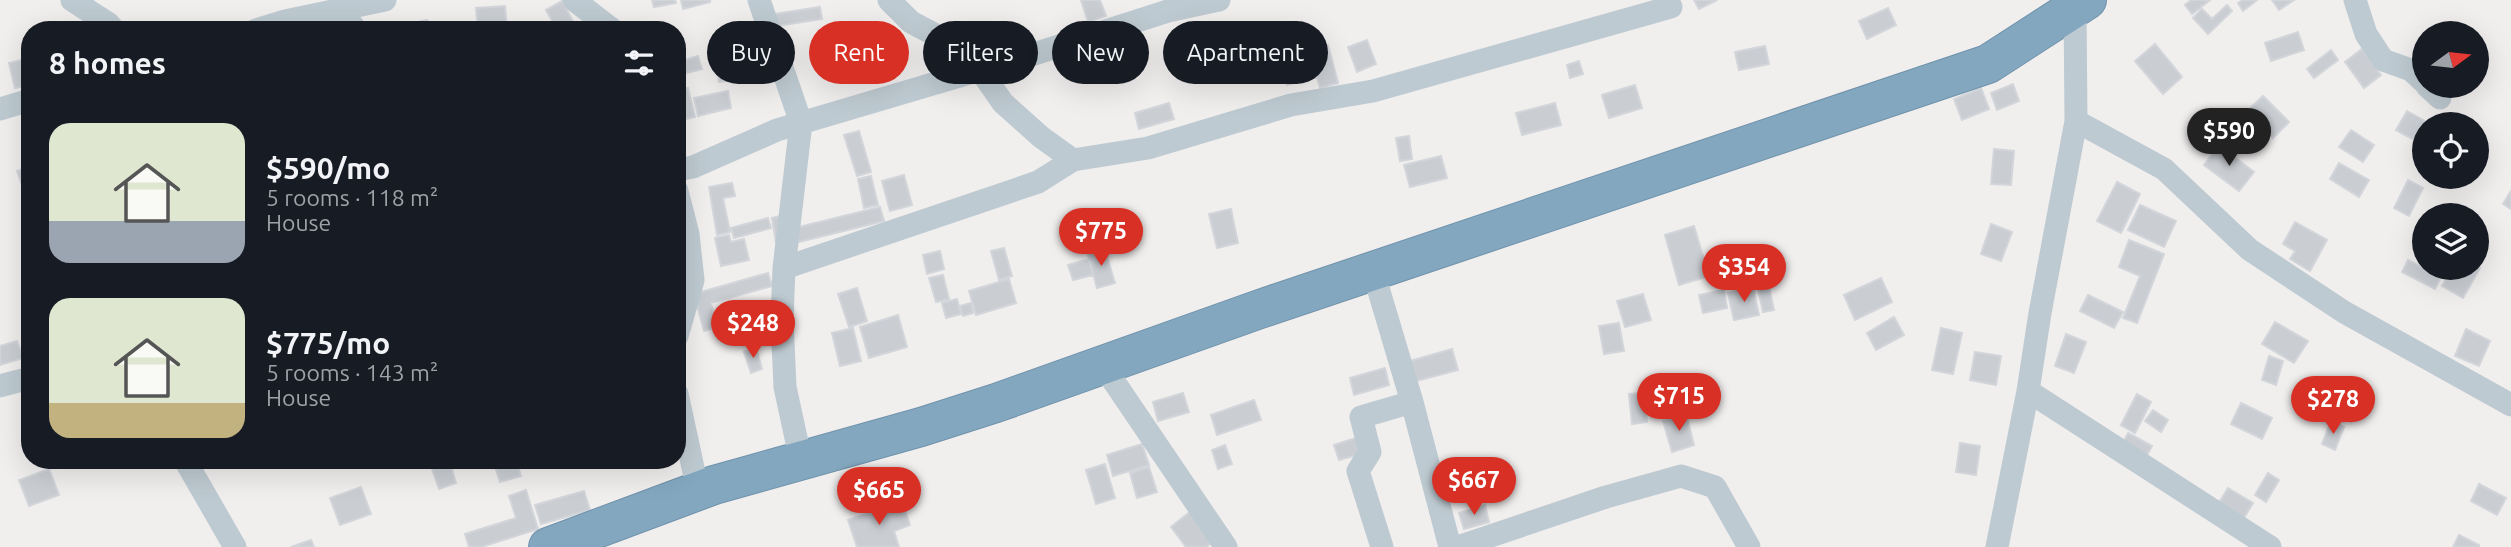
<!DOCTYPE html>
<meta charset="utf-8">
<style>
:root{--surface:#171b24;--page:#20242c;--text:#f1f3f6;--muted:#9ea1a6;--accent:#d93025}
body{margin:0;font-family:Ubuntu,sans-serif;background:var(--page);color:var(--text);height:100vh;display:flex;flex-direction:column;font-size:26px;white-space:nowrap}
*{box-sizing:border-box;margin:0}
p{font-size:23px;color:var(--muted)}
.icon{flex:none;width:38px;height:38px;fill:none;stroke:currentColor;stroke-width:2;stroke-linecap:round;stroke-linejoin:round}
.map{position:relative;flex:1;overflow:hidden}
.sheet{position:absolute;left:21px;top:21px;width:665px;height:448px;display:flex;flex-direction:column;background:var(--surface);border-radius:28px;box-shadow:0 7px 28px #0002}
.sheet>*{flex:none}
.hud{position:absolute;left:707px;top:21px;width:665px;height:63px;display:flex;gap:14px}
.needle{width:46px;rotate:75deg}
.fabs{position:absolute;left:2412px;top:21px;display:grid;gap:14px}
.fabs a{display:grid;place-items:center;width:77px;height:77px;border-radius:50%;background:var(--surface);box-shadow:0 7px 28px #0002;font-size:35px}
.price{position:absolute;translate:-50% -60px;padding:0 16px;border-radius:24px;background:var(--accent);color:#fff;font-size:23px;line-height:46px;filter:drop-shadow(0 2px 4px #0008)}
.price::after{content:'';position:absolute;left:50%;top:42px;width:21px;height:16px;margin-left:-10px;background:inherit;clip-path:polygon(0 0,100% 0,50% 100%)}
.price.current{background:#222;color:#fff}
ul{padding:0;list-style:none}
li{display:flex;align-items:center;gap:21px;height:175px;padding:0 28px}
li span{display:grid;place-items:center;flex:none;width:196px;height:140px;border-radius:21px;color:#555}
li>.icon{margin-inline-start:auto}
span .icon{width:84px;height:84px;fill:#fffc;stroke-width:1}
li b{font-size:30px}
h2{display:flex;justify-content:space-between;align-items:center;height:84px;padding:0 28px;font-size:30px}
.pill{padding:0 24px;border-radius:32px;background:var(--surface);box-shadow:0 7px 28px #0002;font-size:24px;line-height:63px}
.pill.current{background:var(--accent);color:#fff}
.map>svg:first-child{display:block}
.building{fill:#caced3;stroke:#d2d5da;stroke-width:2}
.lines{fill:none;stroke-linecap:round;stroke-linejoin:round}
.highway-casing{stroke:#6f92ab;stroke-width:40}
.street{stroke:#becad1;stroke-width:23}
.highway{stroke:#83a7bf;stroke-width:38}
</style>
<div class="map">
<svg width="2511" height="547" viewBox="0 0 2511 547">
<rect width="100%" height="100%" fill="#f1eeee"/>
<path class="building" d="M652,0h23l1,3 -22,4z
M681,0h29v2l-27,7z
M1081,0h19l6,16 -18,6z
M1694,0h23l-18,9z
M2191,0h19l-18,14 -7,-9z
M2243,0h14l-14,11 -5,-8z
M2272,0h22l-15,10z
M562,1l14,26 -6,3h-13l-11,-20z
M2227,5l5,6 -24,23 -15,-16 9,-9 10,10z
M505,6l2,24h-29l-2,-22z
M820,7l2,12 -52,8 -2,-12z
M1888,8l8,17 -29,14 -8,-18z
M427,20l3,10h-20l-1,-6z
M1019,29l4,16 -21,5 -3,-17z
M2298,32l6,18 -33,11 -6,-18z
M1367,40l9,24 -19,8 -9,-25z
M824,41l4,16 -9,3 -5,-16z
M2155,44l27,33 -19,17 -28,-33z
M1328,45l10,38 -18,5 -11,-38z
M1765,46l4,18 -30,6 -4,-18z
M731,49l5,31 -17,2 -4,-30z
M2362,49l19,26 -17,13 -19,-26z
M2331,50l7,10 -24,18 -7,-9z
M698,56l4,13 -19,5 -4,-12z
M30,58v27l-15,3 -6,-25z
M1579,61l4,13 -13,4 -3,-13z
M1312,64l4,13 -29,8 -4,-13z
M2013,84l6,17 -22,9 -6,-17z
M1635,85l7,23 -33,10 -7,-23z
M688,88l7,29 -18,4v-31z
M1981,88l8,21 -27,11 -8,-21z
M728,91l3,17 -33,8 -4,-18z
M2263,96l26,26 -16,16 -26,-27z
M1169,103l5,16 -35,10 -4,-16z
M1555,103l6,22 -39,10 -6,-22z
M2407,111l23,13h-6v21l-28,-15z
M2351,130l23,15 -11,17 -24,-15z
M859,131l12,41 -14,4 -13,-41z
M1409,136l3,23 -12,2 -4,-23z
M2219,145l35,27 -15,19 -35,-26z
M1994,149l20,2 -3,34 -20,-1z
M1441,156l6,22 -37,9 -6,-22z
M2339,163l30,17 -10,17 -29,-18z
M30,167v37h-1l-12,-33z
M904,175l8,30 -22,6 -8,-30z
M871,176l7,29 -14,3 -6,-29z
M2408,180l15,8 -14,28 -15,-8z
M2117,182l23,12 -19,39 -24,-12z
M732,183l3,13 -12,2 7,34 -13,3 -8,-48z
M2511,191v18l-8,-5z
M2140,205l36,16 -12,26 -36,-17z
M880,207l4,14 -85,21 -4,-14z
M1231,209l7,34 -21,5 -8,-34z
M1101,211l8,26 -17,5 -8,-27z
M780,216l-4,27 -4,-25z
M768,218l3,10 -37,10 -3,-10z
M2295,222l32,18 -17,31 -20,-12 5,-8 -12,-7z
M1991,224l21,8 -11,29 -20,-7z
M1694,226l15,50 -30,9 -14,-50z
M729,235l2,7 13,-3 5,21 -28,6 -6,-28z
M2129,240l35,14 -27,69 -14,-5 17,-42 -21,-9z
M1104,247l11,36 -18,5 -10,-36z
M1004,248l8,28 -13,4 -8,-29z
M940,251l4,18 -17,5 -4,-19z
M692,255l4,16 -19,5v-17z
M1089,259l4,16 -20,5 -5,-15z
M1770,260l7,18 -14,5 -7,-17z
M2408,260l33,17 -6,12 -33,-17z
M2476,267l4,1 -17,30 -21,-12 11,-18z
M768,273l4,13 -61,17 6,24 -13,4 -10,-37z
M943,275l6,24 -13,3 -7,-24z
M1881,278l11,24 -37,18 -11,-25z
M1009,279l7,24 -40,12 -7,-24z
M1753,287l6,28 -25,5 -6,-27z
M1769,287l5,23 -11,2 -5,-23z
M857,288l10,33 -18,6 -11,-33z
M1724,290l3,18 -24,5 -4,-18z
M1643,294l8,26 -26,7 -8,-26z
M2088,295l35,17 -9,16 -34,-17z
M957,299l4,15 -15,4 -4,-15z
M971,303l2,10 -10,3 -3,-10z
M898,315l9,32 -38,11 -9,-31z
M1894,317l10,18 -28,15 -9,-17z
M2275,322l33,19 -14,22 -32,-19z
M1619,323l5,28 -20,3 -5,-28z
M853,328l8,33 -21,5 -8,-33z
M1941,328l21,5 -9,41 -21,-4z
M2466,329l24,12 -11,25 -24,-10z
M2066,334l20,8 -12,31 -19,-7z
M17,341l6,17 -23,7v-19z
M756,348l6,21 -11,4 -7,-21z
M1452,349l6,21 -42,11 -6,-20z
M1975,352l26,4 -5,29 -26,-5z
M2269,356l14,5 -7,24 -14,-5z
M1385,368l4,17 -35,10 -4,-17z
M2321,387l38,18 -8,17 -38,-18z
M1183,393l6,19 -31,9 -5,-19z
M1644,393l3,29 -15,2 -3,-30z
M2137,394l14,8 -16,31 -14,-8z
M1254,400l7,20 -44,15 -6,-20z
M2241,403l31,15 -10,21 -31,-15z
M2153,410l15,10 -7,12 -16,-11z
M1686,414l8,31 -22,7 -9,-31z
M2331,421l13,6 -9,23 -13,-6z
M2128,433l24,13 -8,15 -24,-13z
M1359,437l5,16 -25,7 -5,-15z
M1960,443l20,3 -4,29 -20,-3z
M1142,444l7,21 -36,11 -6,-21z
M1225,445l7,19 -14,5 -6,-19z
M429,460h20l7,23 -17,6z
M493,460h23l5,16 -21,6z
M1105,464l10,34 -19,6 -10,-34z
M1149,467l8,25 -20,6 -7,-25z
M49,469l10,26 -30,11 -10,-26z
M2268,473l11,7 -13,22 -11,-7z
M2479,484l27,14 -9,17 -26,-14z
M361,487l10,27 -31,11 -10,-27z
M2228,488l25,15 -11,18 -25,-15z
M526,490l12,39 -57,18h-12l-4,-13 51,-16 -7,-22z
M584,491l6,19 -49,14 -6,-19z
M902,502l8,23 -16,6 5,16h-42l-9,-27z
M1485,505l4,17 -25,7 -5,-16z
M1190,512l23,30 -7,5h-20l-15,-20z
M2459,535l20,10v2h-26z
M311,540l3,7h-23z"/>
<g class="lines">
<defs>
<path id="highway" d="M548,547l166,-62 207,-58 75,-24 264,-94 728,-245 99,-64"/>
</defs>
<use href="#highway" class="highway-casing"/>
<path class="street" d="M72,0l37,24 5,6
M574,0l39,30
M759,0l42,123 -17,145 -2,52 3,67 16,74
M889,0l22,22 45,24 24,24 23,33 38,34 32,23 75,-12 143,-43 82,-14 298,-84
M2355,0l11,34 17,26 28,10 13,12
M340,9l16,21
M256,30l29,-9 100,-21
M2427,86l13,12
M0,109l30,-9
M2076,121l88,48 86,81 94,62 167,93
M677,170l16,-3 84,-37 254,-75 137,-44 51,-11
M677,191l11,43 5,46 -16,56
M784,268l254,-86 35,-22
M1373,271l39,131 38,145
M1102,364l124,183
M0,386l30,-8
M2028,391l242,156
M677,394l21,97
M185,460l50,87
M1382,547l-24,-76 12,-19 -9,-35 51,-15
M1458,547l148,-50 75,-21 34,11 34,60
M1997,547l31,-156 12,-78 36,-192 -1,-114"/>
<use href="#highway" class="highway"/>
</g>
</svg>
<div class="fabs">
<a><svg class="needle" viewBox="-14 -14 28 28"><path d="M0-13l5 13h-10z" fill="#e53935"/><path d="M0 13l5-13h-10z" fill="#9ea1a6"/></svg></a>
<a><svg class="icon" aria-label="locate" viewBox="0 0 24 24"><circle cx="12" cy="12" r="6"/><path d="M12 2v4M12 18v4M2 12h4M18 12h4"/></svg></a>
<a><svg class="icon" aria-label="layers" viewBox="0 0 24 24"><path d="M12 4l9 5-9 5-9-5zM3 14l9 5 9-5"/></svg></a>
</div>
<b class="price current" style="left:2229px;top:168px">$590</b>
<b class="price" style="left:1101px;top:268px">$775</b>
<b class="price" style="left:1744px;top:304px">$354</b>
<b class="price" style="left:753px;top:360px">$248</b>
<b class="price" style="left:1679px;top:433px">$715</b>
<b class="price" style="left:2333px;top:436px">$278</b>
<b class="price" style="left:1474px;top:517px">$667</b>
<b class="price" style="left:879px;top:527px">$665</b>
<div class="hud">
<a class="pill">Buy</a>
<a class="pill current">Rent</a>
<a class="pill">Filters</a>
<a class="pill">New</a>
<a class="pill">Apartment</a>
</div>
<section class="sheet">
<h2>8 homes<svg class="icon" aria-label="filters" viewBox="0 0 24 24"><path d="M4 7h16M4 17h16"/><circle cx="9" cy="7" r="2"/><circle cx="15" cy="17" r="2"/></svg></h2>
<ul>
<li><span style="background:linear-gradient(#dfe7d0 70%,#9aa5b1 0)"><svg class="icon" aria-label="home" viewBox="0 0 24 24"><path d="M3 11l9-7 9 7M6 9v11h12V9"/></svg></span><div><b>$590/mo</b><p>5 rooms · 118 m²</p><p>House</p></div></li>
<li><span style="background:linear-gradient(#dfe7d0 75%,#c2b280 0)"><svg class="icon" aria-label="home" viewBox="0 0 24 24"><path d="M3 11l9-7 9 7M6 9v11h12V9"/></svg></span><div><b>$775/mo</b><p>5 rooms · 143 m²</p><p>House</p></div></li>
</ul>
</section>
</div>
